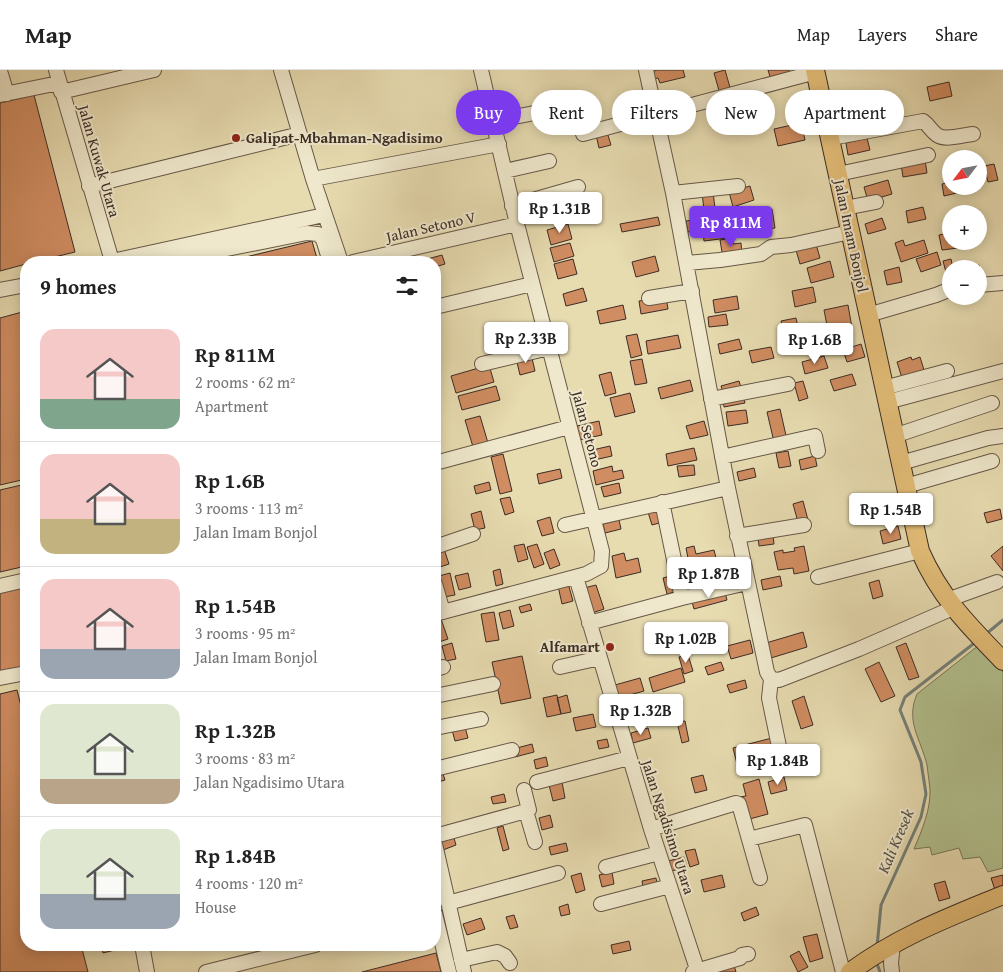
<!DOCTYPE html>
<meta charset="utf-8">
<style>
:root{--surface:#fff;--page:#f2f2f2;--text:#222;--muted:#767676;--line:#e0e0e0;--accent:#7c3aed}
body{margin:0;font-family:"Gentium Book Plus",serif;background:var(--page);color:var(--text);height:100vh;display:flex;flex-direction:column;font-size:19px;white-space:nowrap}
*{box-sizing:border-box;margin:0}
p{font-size:16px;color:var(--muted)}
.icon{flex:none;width:28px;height:28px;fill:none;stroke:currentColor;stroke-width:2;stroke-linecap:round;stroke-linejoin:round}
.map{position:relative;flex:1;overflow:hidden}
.details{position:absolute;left:20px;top:186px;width:421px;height:695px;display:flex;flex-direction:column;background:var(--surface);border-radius:20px;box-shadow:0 2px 12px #0003}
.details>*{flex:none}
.banner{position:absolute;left:456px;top:20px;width:471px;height:45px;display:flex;gap:10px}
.needle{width:32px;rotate:238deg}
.controls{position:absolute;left:942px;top:80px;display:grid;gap:10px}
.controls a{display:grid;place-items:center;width:45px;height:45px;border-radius:50%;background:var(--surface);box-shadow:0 2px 12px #0003;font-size:25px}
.price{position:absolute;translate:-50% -42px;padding:0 11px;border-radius:5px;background:#fff;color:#222;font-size:16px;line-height:32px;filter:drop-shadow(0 1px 2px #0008)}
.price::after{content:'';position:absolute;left:50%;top:30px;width:15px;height:11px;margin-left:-8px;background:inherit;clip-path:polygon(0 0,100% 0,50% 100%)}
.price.selected{background:var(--accent);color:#fff}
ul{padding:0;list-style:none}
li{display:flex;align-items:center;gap:15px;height:125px;padding:0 20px}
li+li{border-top:1px solid var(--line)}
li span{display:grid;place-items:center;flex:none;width:140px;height:100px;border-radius:15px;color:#555}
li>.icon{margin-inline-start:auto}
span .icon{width:60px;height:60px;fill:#fffc;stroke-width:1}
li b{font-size:21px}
h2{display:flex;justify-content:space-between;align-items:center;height:60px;padding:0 20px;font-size:21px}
.tag{padding:0 18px;border-radius:22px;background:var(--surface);box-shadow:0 2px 12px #0003;font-size:18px;line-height:45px}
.tag.selected{background:var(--accent);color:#fff}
header{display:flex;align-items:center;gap:30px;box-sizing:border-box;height:70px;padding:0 25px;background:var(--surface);border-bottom:1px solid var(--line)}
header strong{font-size:24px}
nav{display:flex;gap:28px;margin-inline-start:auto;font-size:18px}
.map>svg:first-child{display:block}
.green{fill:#b2c18e;stroke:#77765a}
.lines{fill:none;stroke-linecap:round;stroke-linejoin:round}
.stream{stroke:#738179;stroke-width:3}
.building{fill:#d08d61;stroke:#3c2c26}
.minor-casing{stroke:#675848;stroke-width:16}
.major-casing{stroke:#3c2c26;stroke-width:20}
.minor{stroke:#efe8cc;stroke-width:14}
.major{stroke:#e4be78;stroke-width:18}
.poi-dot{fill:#8f2418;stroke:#efe8cc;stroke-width:2}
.labels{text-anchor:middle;stroke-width:4;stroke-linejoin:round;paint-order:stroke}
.poi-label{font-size:15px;font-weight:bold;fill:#3c2c26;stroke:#efe8cc;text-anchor:start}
.street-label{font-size:15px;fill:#3c2c26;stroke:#efe8cc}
.water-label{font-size:16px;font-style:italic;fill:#535049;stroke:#efe8cc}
</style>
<header>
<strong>Map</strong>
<nav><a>Map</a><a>Layers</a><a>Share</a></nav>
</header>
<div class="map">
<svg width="1003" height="902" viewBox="0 0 1003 902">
<rect width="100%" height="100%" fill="#e7dbb0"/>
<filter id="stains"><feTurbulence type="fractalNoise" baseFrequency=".004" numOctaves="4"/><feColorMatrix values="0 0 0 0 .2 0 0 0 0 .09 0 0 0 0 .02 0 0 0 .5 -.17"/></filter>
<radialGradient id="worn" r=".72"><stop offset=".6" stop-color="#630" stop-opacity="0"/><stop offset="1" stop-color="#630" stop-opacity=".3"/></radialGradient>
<path class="green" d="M979,575l24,27v196l-15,4 -8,-15 -17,2 -4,-11 -27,7 -2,-8 -16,2c8,-19 17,-40 16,-60 -1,-8 -2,-16 -3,-24 -6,-26 -22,-43 -10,-71z"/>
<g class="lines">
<path class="stream" d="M986,564l17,-14
M877,877l4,-42 40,-88 5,-23 -5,-32 -21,-52 5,-13 72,-56
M876,891l4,11"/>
</g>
<path class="building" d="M657,0h26l2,7 -25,6 -2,-5 -5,1 -1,-7z
M725,0l6,21 -11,3 -6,-21z
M768,0h21l1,4 -19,6z
M949,12l3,14 -22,5 -3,-14z
M864,21l3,12 -28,6 -3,-12z
M34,25l41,157 -41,10h-8v2l-26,7v-168z
M801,53l4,17 -27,6 -4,-17z
M607,62l4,13 -12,3 -3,-13z
M867,68l3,12 -22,5 -2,-12z
M925,90l2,13 -24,4 -2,-13z
M994,94l4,16 -10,2 -4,-16z
M888,110l4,14 -24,7 -4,-14z
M951,112v4h9l1,6 -17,4 -2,-12z
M750,116l4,14 -21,7 -4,-15z
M582,119l4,13 -10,4 -5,-13z
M713,122l2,16 -11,2 -2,-17z
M566,124l5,15 -15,5 -5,-15z
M539,132l3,9 -16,5 -2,-9z
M923,137l3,12 -18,4 -2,-12z
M772,139l3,19 -16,2 -2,-19z
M741,144l2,10 -55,8 -2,-11z
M658,147l2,8 -38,7 -2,-8z
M882,148l4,11 -18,5 -3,-10z
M568,154l4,15 -21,6 -4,-15z
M743,157l1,9 -40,5 -1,-9z
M951,163v8h5l2,7 -16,2 -3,-15z
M733,168v6l8,-1 1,12 -19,3 -3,-18z
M903,170l2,6 19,-6 4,13 -27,9 -6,-19z
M312,171l6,21h-93z
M570,173l4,13 -20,6 -4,-14z
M816,174l4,14 -20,6 -4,-14z
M937,182l4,13 -20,7 -5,-13z
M442,185l3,9 -10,3v-5h-10l-1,-2z
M655,186l4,15 -23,6 -4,-15z
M573,189l4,15 -19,5 -4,-15z
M951,189l2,10h-2v6l-4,1 -4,-15z
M830,191l4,16 -23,6 -4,-15z
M979,195l2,12 -2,1v-9h-18z
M899,197l3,15 -15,3 -3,-14z
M813,217l3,15 -21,5 -3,-16z
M583,218l4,13 -21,5 -3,-12z
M737,226l2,13 -24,4 -2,-13z
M666,227l2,12 -27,5 -2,-13z
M623,235l3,14 -26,5 -3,-13z
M848,235l4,23 -7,1 1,4 -17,3 -5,-26z
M26,241v168l-26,6v-167z
M726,244l2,11 -19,2 -1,-10z
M796,248l6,28 -15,3 -6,-28z
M523,259l5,17 -22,5 -5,-17z
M637,264l5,21 -11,3 -5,-22z
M678,265l3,13 -33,6 -2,-13z
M739,269l3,10 -22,5 -2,-10z
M861,274l4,13 -18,5 -4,-12z
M771,277l3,11 -22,5 -3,-12z
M531,284l4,17 -15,4 -4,-17z
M824,286l4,12 -23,6 -3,-12z
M911,287l1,3 8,-3 4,13 -22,8 -5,-16z
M642,289l5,24 -12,2 -5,-24z
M489,295l5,17 -38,11 -5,-17z
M611,302l5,21 -11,3 -6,-21z
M852,304l4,11 -22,6 -4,-11z
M690,310l3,11 -32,8 -3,-11z
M739,311l3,9 -18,5 -3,-9z
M803,311l5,17 -9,3 -5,-18z
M496,316l4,14 -38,10 -4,-14z
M630,323l5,19 -20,5 -5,-19z
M743,325l2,8 -21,4 -1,-8z
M780,339l7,31 -13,2 -7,-30z
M746,340l2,13 -20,3 -2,-14z
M480,346l8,27 -15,4 -8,-27z
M599,351l3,14 -23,5 -2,-14z
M704,351l4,14 -18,4 -4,-13z
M610,376l2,10 -22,5 -2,-10z
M694,378l3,12 -29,6 -2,-12z
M788,381l3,15 -12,2 -3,-15z
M503,384l9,37 -12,3 -9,-37z
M815,386l2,10 -16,4 -2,-10z
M694,395l1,10 -16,2 -2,-11z
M612,396l1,6 9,-2 2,8 -28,7 -3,-14z
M754,398l2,9 -17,4 -2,-9z
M560,399l2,9 -23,6 -2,-10z
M489,412l2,8 -15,4 -2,-8z
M619,413l2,10 -17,4 -3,-10z
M26,414v82l-26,6v-82z
M510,427l4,15 -9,3 -5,-16z
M878,429l3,9 -18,4 -2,-8z
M803,431l5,19 -10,2 -5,-18z
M658,436l5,16 -11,3 -5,-16z
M1000,439l2,10 -15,4 -3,-10z
M481,441l4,17 -10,2 -4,-16z
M550,447l4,16 -12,3 -5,-15z
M619,450l2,9 -16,4 -2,-9z
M898,456l3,13 -18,5 -3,-13z
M773,465l1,9 -15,2 -1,-9z
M524,474l4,15 -10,3 -4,-16z
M537,474l7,20 -10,4 -7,-21z
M694,476l2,8 18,-4 3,12 -27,6 -4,-20z
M804,476l5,25 -15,3 -1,-6 -15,2 -4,-18 9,-2v3l12,-2 -1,-3z
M1003,476v25l-12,-15z
M444,479l5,15 -12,4 -2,-16z
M554,479l6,16 -10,4 -6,-16z
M624,483l2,8 12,-3 3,14 -25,6 -4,-22z
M500,499l3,15 -7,2 -3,-15z
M450,503l5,22 -11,2 -5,-21z
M468,503l3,14 -12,3 -4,-14z
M674,505l4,16 -11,3 -4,-16z
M780,506l2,10 -19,4 -2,-10z
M879,510l4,16 -10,3 -4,-16z
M568,513l5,18 -11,3 -4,-18z
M26,514v82l-26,6v-82z
M596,515l8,24 -12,4 -8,-25z
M724,519l3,11 -33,9 -3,-11z
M530,534l2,6 -11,3 -2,-6z
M510,540l4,16 -11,3 -4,-16z
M494,542l5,28 -13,2 -5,-28z
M441,549l7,20 -12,4 -1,-22z
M803,562l4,15 -36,11 -5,-15z
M750,570l3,13 -22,6 -4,-13z
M452,573l4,16 -10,2 -4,-15z
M906,573l13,34 -10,3 -13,-33z
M688,585l5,16 -9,3 -5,-17z
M522,586l9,42 -30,6 -9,-42z
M721,592l3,8 -16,5 -3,-8z
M879,592l16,34 -14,6 -16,-33z
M681,598l4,14 -32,10 -4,-14z
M640,608l4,13 -25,7 -4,-13z
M745,610l2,8 -17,5 -3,-8z
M17,620l9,36v219h55l7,27h-88v-278z
M557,625l4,19 -14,3 -4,-19z
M567,625l4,17 -10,2 -4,-16z
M804,626l9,29 -12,4 -9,-28z
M655,633l3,12 -32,9 -3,-13z
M593,644l3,13 -20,4 -3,-13z
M685,651l4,20 -7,2 -5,-21z
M465,657l3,11 -13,3 -3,-11z
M648,658l3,10 -18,5 -2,-10z
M772,668l4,16 -39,10 -4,-16z
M607,669l2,8 -10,2 -2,-8z
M532,674l2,8 -19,5 -2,-8z
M546,687l2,9 -12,3 -2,-9z
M442,701l3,9 -10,3v-11z
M703,705l4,15 -12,3 -4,-15z
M784,707l3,13 -16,4 -3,-12z
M759,709l9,35 -22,6 -6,-23 6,-1 -3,-12z
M562,712l3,16 -12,3 -4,-16z
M504,724l2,8 -13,2 -2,-7z
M550,745l3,12 -11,3 -3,-12z
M503,756l6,23 -6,2 -6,-23z
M453,765l3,10 -13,5 -4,-10z
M566,773l2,8 -17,4 -2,-8z
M695,779l4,15 -9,3 -5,-16z
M684,787l3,10 -16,4 -3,-10z
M612,802l2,12 -12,3 -3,-12z
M581,803l4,17 -9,3 -5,-17z
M722,805l3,12 -21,5 -3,-12z
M1003,805v12l-8,3 -4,-12z
M656,808l2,10 -14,4 -2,-11z
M945,811l5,17 -11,3 -5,-17z
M568,834l2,10 -9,2 -2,-9z
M756,837l3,8 -15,6 -3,-8z
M514,845l4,12 -8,2 -4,-12z
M481,848l4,11 -18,6 -4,-11z
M817,864l6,24 -13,4 -7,-25z
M629,871l2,9 -18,4 -2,-9z
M101,875h34l-32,8z
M799,881l9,16 -10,5 -8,-16z
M436,883l5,19h-79z
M733,892l3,10h-33z"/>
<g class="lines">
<defs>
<path id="minor" d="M56,0l56,191 212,-46
M281,0l32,109 28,83
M646,0l27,123 55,295 39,184 4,7 8,1 80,-31 94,-41
M0,1l7,23
M61,22l93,-22
M0,25l59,-12
M575,28l8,36 233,-62
M493,51l83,-16
M831,68l92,-17c6,4 8,10 14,14 8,6 26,0 36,-1
M505,101l44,-10
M838,104l90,-19
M313,109l186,-35
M89,116l211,-52
M673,123l65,-7
M512,136l66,-19
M845,138l31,-6
M161,192l146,-29 11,1 5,5 7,23
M353,192l164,-38
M687,193l33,-3 41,-6 10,-7 20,-2 59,-13
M979,215l24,-2
M0,220l26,-5
M649,228l43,-7
M435,237l97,-23
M868,245l68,-20 15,-6
M482,294l67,-16
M884,318l63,-17
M711,329l77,-15
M887,332l116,-31
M894,366l98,-33
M722,387l93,-21 3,15
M435,393l134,-36
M901,393l87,-25 15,-2
M906,416l86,-25
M662,432l20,96
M565,455l163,-37
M737,466l67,-11
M435,477l38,-13
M576,507l75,252 47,143
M818,507l102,-26
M435,514l8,28
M0,516l26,-6
M947,530l50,-18
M435,544l151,-40 15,-8 1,-15 -85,-327 -36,-154
M589,553l93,-25 65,-15
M560,597l40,-9
M435,599l8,-2
M0,608l26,-5
M771,609l-2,19 13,63
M435,626l58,-12
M435,658l46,-9
M435,699l77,-19
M537,712l92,-24
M526,741l9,31
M651,759l85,-26 3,1 21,74
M435,766l91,-25 3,-1 -5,-20
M749,769l56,-14 38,147
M435,774l29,128
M606,797l53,-14
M448,833l110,-30
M601,834l69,-18
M435,844l14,58
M142,875l5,27
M461,890l36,-8 8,4 5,7
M206,902l109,-27
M693,902l47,-14 2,-3 6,-1
M892,902l-1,-9 2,-19"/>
<path id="major" d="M815,0l105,481c20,46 48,74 83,110
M850,902c49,-36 97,-54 153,-77"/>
</defs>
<use href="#minor" class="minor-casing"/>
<use href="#major" class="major-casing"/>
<use href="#minor" class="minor"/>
<use href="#major" class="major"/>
</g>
<g class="poi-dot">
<circle cx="236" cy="68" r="5"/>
<circle cx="610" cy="577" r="5"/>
</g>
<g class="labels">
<g class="poi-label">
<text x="246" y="73">Galipat-Mbahman-Ngadisimo</text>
<text x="600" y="582" text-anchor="end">Alfamart</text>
</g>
<g class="street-label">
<text transform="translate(99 91) rotate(74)" y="5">Jalan Kuwak Utara</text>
<text transform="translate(431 157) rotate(-13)" y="5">Jalan Setono V</text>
<text transform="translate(851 166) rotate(78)" y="5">Jalan Imam Bonjol</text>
<text transform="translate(587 359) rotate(75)" y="5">Jalan Setono</text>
<text transform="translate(668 757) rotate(72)" y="5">Jalan Ngadisimo Utara</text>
</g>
<g class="water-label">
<text transform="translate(895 771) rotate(-67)" y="6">Kali Kresek</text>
</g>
</g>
<rect width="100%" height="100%" filter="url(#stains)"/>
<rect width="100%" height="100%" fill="url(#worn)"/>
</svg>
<div class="controls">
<a><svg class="needle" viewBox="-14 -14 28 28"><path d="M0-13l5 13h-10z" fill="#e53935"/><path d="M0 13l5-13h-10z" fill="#767676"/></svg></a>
<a>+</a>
<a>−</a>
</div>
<b class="price" style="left:560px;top:164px">Rp 1.31B</b>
<b class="price selected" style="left:731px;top:178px">Rp 811M</b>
<b class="price" style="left:526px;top:294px">Rp 2.33B</b>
<b class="price" style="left:815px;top:295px">Rp 1.6B</b>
<b class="price" style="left:891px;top:465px">Rp 1.54B</b>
<b class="price" style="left:709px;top:529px">Rp 1.87B</b>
<b class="price" style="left:686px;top:594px">Rp 1.02B</b>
<b class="price" style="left:641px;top:666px">Rp 1.32B</b>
<b class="price" style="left:778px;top:716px">Rp 1.84B</b>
<div class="banner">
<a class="tag selected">Buy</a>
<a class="tag">Rent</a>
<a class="tag">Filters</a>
<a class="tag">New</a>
<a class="tag">Apartment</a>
</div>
<section class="details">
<h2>9 homes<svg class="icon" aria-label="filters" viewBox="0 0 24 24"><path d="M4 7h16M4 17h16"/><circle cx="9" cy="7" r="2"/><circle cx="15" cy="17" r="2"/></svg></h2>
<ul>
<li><span style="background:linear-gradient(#f6c9c9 70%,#7fa58c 0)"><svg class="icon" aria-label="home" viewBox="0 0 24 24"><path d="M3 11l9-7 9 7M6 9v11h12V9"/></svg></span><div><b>Rp 811M</b><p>2 rooms · 62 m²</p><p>Apartment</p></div></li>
<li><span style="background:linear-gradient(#f6c9c9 65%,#c2b280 0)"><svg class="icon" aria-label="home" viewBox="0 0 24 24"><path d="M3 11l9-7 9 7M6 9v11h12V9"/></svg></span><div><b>Rp 1.6B</b><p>3 rooms · 113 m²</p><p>Jalan Imam Bonjol</p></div></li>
<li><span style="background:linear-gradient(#f6c9c9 70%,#9aa5b1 0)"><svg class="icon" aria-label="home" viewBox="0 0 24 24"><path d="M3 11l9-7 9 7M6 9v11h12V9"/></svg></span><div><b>Rp 1.54B</b><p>3 rooms · 95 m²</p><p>Jalan Imam Bonjol</p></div></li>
<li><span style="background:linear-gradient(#dfe7d0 75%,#b9a48a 0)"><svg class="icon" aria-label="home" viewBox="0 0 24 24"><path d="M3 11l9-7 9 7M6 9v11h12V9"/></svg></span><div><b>Rp 1.32B</b><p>3 rooms · 83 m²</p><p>Jalan Ngadisimo Utara</p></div></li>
<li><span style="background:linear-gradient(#dfe7d0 65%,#9aa5b1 0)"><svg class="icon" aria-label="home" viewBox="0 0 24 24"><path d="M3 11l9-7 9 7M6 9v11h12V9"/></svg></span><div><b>Rp 1.84B</b><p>4 rooms · 120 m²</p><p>House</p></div></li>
</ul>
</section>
</div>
